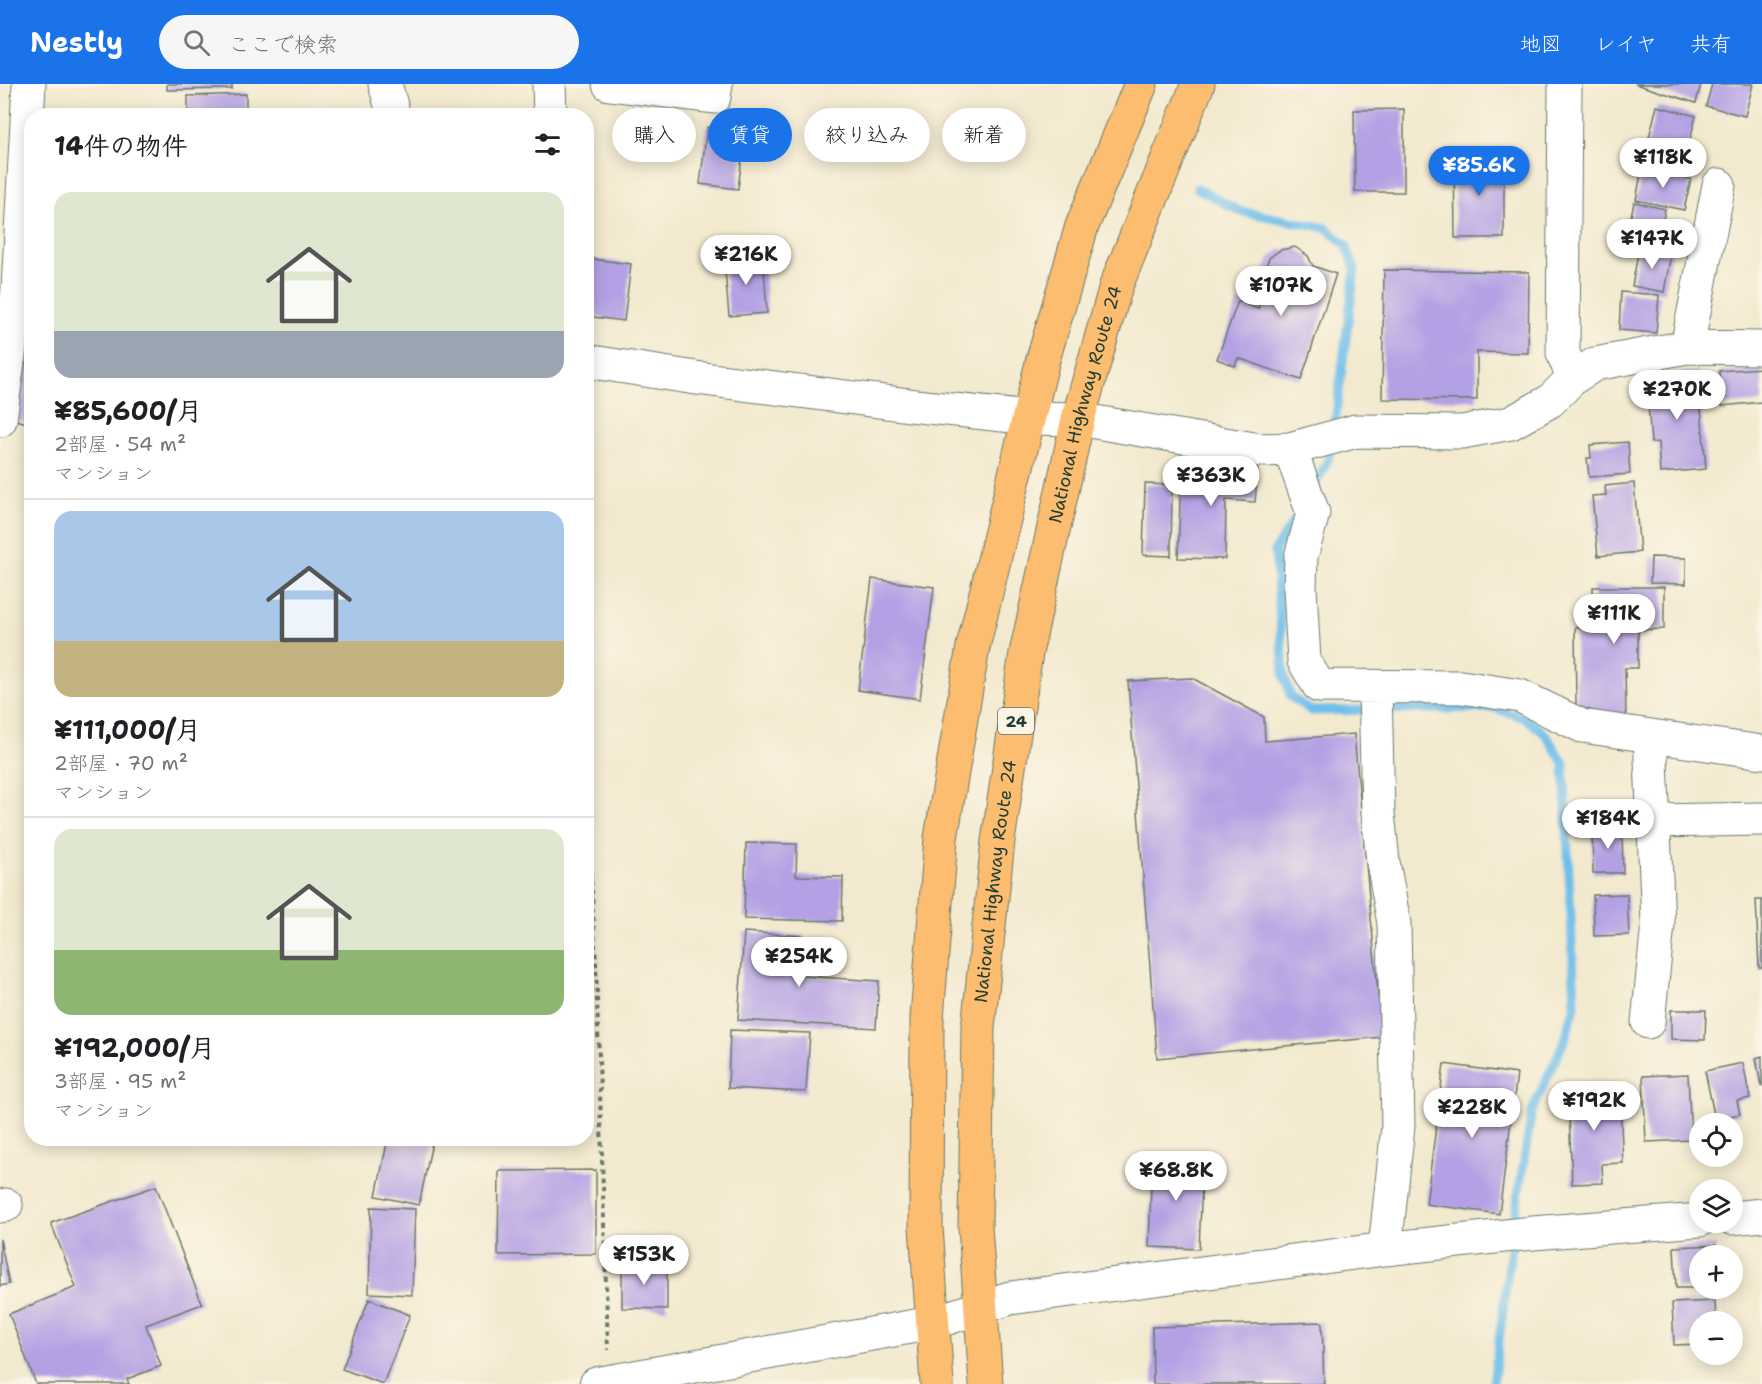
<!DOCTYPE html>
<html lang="ja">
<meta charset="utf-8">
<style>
:root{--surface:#fff;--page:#f6f6f6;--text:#202124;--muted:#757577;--line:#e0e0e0;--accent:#1a73e8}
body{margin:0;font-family:"Shantell Sans","Klee One",sans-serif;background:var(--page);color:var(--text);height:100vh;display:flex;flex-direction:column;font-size:22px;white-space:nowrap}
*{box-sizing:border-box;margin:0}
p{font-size:20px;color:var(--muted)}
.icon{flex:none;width:33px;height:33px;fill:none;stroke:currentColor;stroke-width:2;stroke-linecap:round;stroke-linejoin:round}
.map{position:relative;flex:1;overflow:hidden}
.side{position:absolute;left:24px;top:24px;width:570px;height:1038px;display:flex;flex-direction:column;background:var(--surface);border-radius:24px;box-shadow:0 3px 15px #0003}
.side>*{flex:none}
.banner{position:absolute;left:612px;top:24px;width:570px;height:54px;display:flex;gap:12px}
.tools{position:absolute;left:1689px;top:1029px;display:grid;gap:12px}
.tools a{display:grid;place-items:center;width:54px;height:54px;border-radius:50%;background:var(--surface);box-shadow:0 3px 15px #0003;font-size:30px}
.price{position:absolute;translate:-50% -51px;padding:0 14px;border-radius:21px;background:#fff;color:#222;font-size:20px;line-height:39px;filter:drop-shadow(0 2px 3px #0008)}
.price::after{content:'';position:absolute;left:50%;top:36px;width:18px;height:14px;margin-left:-9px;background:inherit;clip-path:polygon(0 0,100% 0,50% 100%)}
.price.on{background:var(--accent);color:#fff}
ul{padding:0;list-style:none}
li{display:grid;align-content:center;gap:12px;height:318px;padding:0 30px}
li+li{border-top:2px solid var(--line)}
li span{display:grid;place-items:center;height:186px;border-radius:18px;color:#555}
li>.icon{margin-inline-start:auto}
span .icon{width:108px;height:108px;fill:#fffc;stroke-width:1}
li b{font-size:26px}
h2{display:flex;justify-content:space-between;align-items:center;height:72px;padding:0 30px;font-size:26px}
.tag{padding:0 21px;border-radius:27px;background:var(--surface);box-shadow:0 3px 15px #0003;font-size:21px;line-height:54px}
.tag.on{background:var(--accent);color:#fff}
header{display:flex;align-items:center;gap:36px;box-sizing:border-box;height:84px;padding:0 30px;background:var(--accent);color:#fff}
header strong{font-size:28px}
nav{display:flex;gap:33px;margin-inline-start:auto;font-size:21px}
.search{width:420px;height:54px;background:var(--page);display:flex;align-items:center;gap:15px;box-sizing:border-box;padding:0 21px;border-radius:33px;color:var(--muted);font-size:22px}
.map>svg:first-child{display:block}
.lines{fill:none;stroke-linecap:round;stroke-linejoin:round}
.stream{stroke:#6fbfea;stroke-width:9}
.building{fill:#b4a0e4}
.minor-casing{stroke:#69796a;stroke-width:35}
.highway-casing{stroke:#69796a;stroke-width:35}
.path{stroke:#69796a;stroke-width:4;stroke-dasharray:4.5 4.5;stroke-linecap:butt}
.minor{stroke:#fff;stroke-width:33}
.highway{stroke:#fcbd6f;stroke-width:33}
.labels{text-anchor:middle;stroke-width:5;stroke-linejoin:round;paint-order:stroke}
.shield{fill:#fcf5e5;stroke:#617469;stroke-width:1.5}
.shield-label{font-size:16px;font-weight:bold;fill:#1f3d34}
.street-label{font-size:18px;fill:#1f3d34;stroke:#fcf5e5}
</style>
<header>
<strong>Nestly</strong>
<div class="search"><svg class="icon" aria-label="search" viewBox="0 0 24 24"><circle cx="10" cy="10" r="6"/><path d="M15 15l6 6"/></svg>ここで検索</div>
<nav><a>地図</a><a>レイヤ</a><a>共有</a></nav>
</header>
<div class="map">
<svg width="1762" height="1300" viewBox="0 0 1762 1300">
<rect width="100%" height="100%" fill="#fcf5e5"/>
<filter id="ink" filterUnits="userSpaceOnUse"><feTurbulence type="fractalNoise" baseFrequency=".0167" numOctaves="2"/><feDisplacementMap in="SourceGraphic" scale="12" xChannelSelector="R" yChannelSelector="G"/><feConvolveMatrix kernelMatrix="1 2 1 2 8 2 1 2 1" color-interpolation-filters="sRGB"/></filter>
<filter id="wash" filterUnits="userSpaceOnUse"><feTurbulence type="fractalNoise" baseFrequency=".008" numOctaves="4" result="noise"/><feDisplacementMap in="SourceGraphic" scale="24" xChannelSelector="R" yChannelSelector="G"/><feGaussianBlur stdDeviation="1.35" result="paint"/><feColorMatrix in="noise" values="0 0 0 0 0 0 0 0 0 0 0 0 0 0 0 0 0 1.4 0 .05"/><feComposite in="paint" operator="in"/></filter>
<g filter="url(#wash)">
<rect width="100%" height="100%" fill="#f2e9ce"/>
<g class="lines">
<path class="stream" d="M1197,104l42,23 87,17 20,17 9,24 -21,161
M1313,405l16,-31 3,-14
M1300,427l-25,39 9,125 7,22 20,14 182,-3 32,10 20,16 19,29 11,243 -10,33 -33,72 -19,117
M1493,1300l19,-142"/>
</g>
<g id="blocks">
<path class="building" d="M167,0h65v5l-65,1z
M1635,0h66l-5,19z
M1712,0h41l-8,32 -39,-10z
M246,10v22h-58v-20z
M1657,22l39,10 -13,51 -39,-10z
M1404,25v83h-49l-1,-82z
M707,43l38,5 -7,57 -38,-5z
M1454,72h50v82h-49z
M1642,85l49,10 -7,31 -48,-10z
M1634,118l31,7 -7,37 -32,-6z
M1295,163l13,9 5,10 23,8 -35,106 -63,-22 -3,8 -18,-7 21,-58 20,8 12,-36 -6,-2 5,-13 11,-8z
M1639,164l32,6 -7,38 -32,-6z
M763,171l4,58 -38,3 -5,-57z
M593,175l38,5 -7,57 -38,-5z
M1384,186l145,2 -1,81 -51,-1v48l-95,-1z
M1621,208l38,3 -3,38 -37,-3z
M25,279l7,1v60l-17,-4z
M1762,284v34l-40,4 -3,-35z
M1698,287l8,98 -46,4 -2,-31 -7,1 -5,-67z
M1628,358l2,32 -41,3 -2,-19h4l-1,-13z
M1193,377l65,8 -3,33 -29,-2 -1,59 -47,-1 3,-84h12z
M1634,399l6,69 -42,4 -6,-60 14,-1 -1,-9z
M1145,400l27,1 -1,71 -28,-1z
M1651,473l35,1v26l-36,-1z
M872,495l62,8 -14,112 -62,-9z
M1593,503h71v42l-26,1v38h-13l1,52 -50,-14 -1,-79h18z
M1192,594l72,39 1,24 89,-7 28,303 -225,21 -29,-377z
M1622,743l1,46h-30l-1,-45z
M746,759l51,1 -1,32 47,1 -1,44 -98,-2z
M1627,810l2,41 -35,1 -1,-41z
M1756,816h6v68h-3z
M744,848l60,4 -2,40 77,5 -3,47 -138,-8z
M1671,926h35l-1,30 -34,-1z
M730,946l80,3 -4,59 -78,-4z
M1762,972v30h-1l-5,-28z
M1743,979l7,35 -13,3 3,13 -25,5 -10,-48z
M1444,980l73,10 -18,140 -73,-10z
M1688,990l3,66 -45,2 -3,-66z
M1619,1002l4,77 -21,1 1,19 -31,1 -4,-95z
M388,1054h45l-14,67 -43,-9z
M1152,1071l51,3 -4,91 -50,-2z
M596,1086v84l-98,1 1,-84z
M156,1102l46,118 -56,21 15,41 -34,13 2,5h-93l-27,-70 67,-27 -25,-64z
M371,1123l44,2 -3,86 -43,-2z
M0,1155l9,45 -9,2z
M1716,1161l1,11h-17v32h-24l-2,-41z
M622,1180l45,1v44l-45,-1z
M369,1215l41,16 -27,69 -41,-15z
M1715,1217l1,21h-16v22l-26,1 -2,-42z
M1322,1238l2,62h-171l-1,-57z"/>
</g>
</g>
<g filter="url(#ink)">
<use href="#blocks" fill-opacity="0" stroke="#69796a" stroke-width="1.5"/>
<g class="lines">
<defs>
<path id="minor" d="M385,0l9,32
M549,0l1,32
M609,0l105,13 2,-13
M1565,0l-2,269 10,25
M1687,263l32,-162
M586,277l110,17 221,28 113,12 48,1 182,31 30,-1 66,-18 106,1 49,-9 39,-22 23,-23 22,-14 92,-17 75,1
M0,336l18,-131 11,-205
M1290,365l23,64 -12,44 -1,31 4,73 15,25 142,1 59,9 62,30 180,26
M1375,603l3,126 5,49 11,61 4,203 -13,123
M1653,737l109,-2
M1648,938l10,-98 -8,-188
M0,1122l6,-1
M1732,1134l30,-3
M596,1300l336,-61 78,-25 375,-49 148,-16 167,-13"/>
<g id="highway">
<path d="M937,1300l-11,-157 1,-209 14,-180 32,-191 69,-284 40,-137 59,-142"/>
<path id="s1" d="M986,1300l-11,-158 3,-198 20,-187 28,-188 52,-234 38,-133 82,-202"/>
</g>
</defs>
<use href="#minor" class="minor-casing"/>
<use href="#highway" class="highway-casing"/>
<path class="path" d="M586,707l10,174 12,385"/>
<use href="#minor" class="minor"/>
<use href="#highway" class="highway"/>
</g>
</g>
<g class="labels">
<rect class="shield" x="998" y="624" width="36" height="26" rx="4.5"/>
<g class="shield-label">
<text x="1016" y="643">24</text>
</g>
<g class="street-label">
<text dy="6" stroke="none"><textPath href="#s1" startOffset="990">National Highway Route 24</textPath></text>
<text dy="6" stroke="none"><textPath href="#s1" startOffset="504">National Highway Route 24</textPath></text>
</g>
</g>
</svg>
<div class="tools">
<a><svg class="icon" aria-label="locate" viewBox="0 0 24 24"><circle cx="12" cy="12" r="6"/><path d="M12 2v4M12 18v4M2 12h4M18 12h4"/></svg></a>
<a><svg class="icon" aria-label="layers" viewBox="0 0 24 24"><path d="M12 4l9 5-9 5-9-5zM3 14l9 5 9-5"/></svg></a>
<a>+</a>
<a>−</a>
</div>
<b class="price" style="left:1663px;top:105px">¥118K</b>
<b class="price on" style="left:1479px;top:113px">¥85.6K</b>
<b class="price" style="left:1652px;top:186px">¥147K</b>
<b class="price" style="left:746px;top:202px">¥216K</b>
<b class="price" style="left:1281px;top:233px">¥107K</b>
<b class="price" style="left:1677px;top:337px">¥270K</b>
<b class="price" style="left:1211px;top:423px">¥363K</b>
<b class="price" style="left:1614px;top:561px">¥111K</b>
<b class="price" style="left:1608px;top:766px">¥184K</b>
<b class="price" style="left:799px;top:904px">¥254K</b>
<b class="price" style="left:1594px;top:1048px">¥192K</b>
<b class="price" style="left:1472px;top:1055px">¥228K</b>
<b class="price" style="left:1176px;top:1118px">¥68.8K</b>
<b class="price" style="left:644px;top:1202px">¥153K</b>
<div class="banner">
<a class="tag">購入</a>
<a class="tag on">賃貸</a>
<a class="tag">絞り込み</a>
<a class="tag">新着</a>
</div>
<section class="side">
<h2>14件の物件<svg class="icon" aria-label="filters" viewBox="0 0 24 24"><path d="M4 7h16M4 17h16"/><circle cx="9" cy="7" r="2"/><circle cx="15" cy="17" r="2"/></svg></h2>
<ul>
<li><span style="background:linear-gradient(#dfe7d0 75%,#9aa5b1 0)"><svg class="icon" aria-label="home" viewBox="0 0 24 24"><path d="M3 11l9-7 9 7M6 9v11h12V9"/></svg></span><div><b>¥85,600/月</b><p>2部屋 · 54 m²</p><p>マンション</p></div></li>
<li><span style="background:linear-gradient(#a9c7e8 70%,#c2b280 0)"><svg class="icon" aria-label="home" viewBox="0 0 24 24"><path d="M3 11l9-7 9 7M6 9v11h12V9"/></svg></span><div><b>¥111,000/月</b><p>2部屋 · 70 m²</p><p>マンション</p></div></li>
<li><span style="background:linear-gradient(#dfe7d0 65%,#8fb573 0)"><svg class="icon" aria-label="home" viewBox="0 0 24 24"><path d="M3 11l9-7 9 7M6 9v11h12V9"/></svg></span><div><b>¥192,000/月</b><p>3部屋 · 95 m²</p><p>マンション</p></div></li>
</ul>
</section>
</div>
